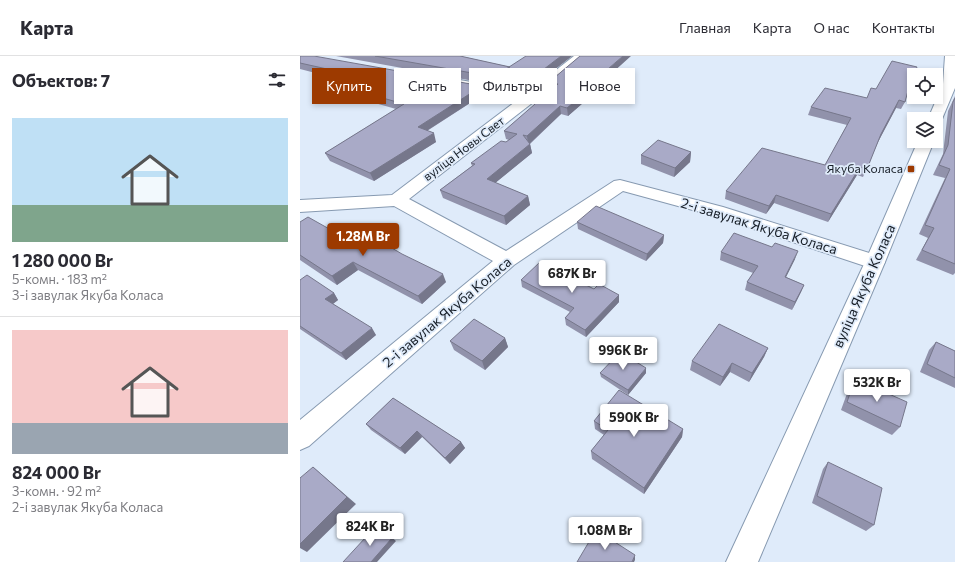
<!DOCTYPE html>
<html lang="ru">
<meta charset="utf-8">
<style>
:root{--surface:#fff;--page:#f7f7f7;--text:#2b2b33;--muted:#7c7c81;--line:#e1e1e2;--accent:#9d3a00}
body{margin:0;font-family:Commissioner,sans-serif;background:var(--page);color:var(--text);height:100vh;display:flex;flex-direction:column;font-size:15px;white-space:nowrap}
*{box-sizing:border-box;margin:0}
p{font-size:13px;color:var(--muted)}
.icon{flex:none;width:22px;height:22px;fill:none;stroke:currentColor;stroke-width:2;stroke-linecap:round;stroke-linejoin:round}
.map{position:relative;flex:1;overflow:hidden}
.details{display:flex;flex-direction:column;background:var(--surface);width:300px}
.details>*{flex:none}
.guide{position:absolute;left:12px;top:12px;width:380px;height:36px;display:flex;gap:8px}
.tools{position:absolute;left:607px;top:12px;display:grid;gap:8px}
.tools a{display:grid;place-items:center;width:36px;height:36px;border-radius:0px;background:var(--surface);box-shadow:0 2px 6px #0003;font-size:20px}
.price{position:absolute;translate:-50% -34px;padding:0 9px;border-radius:4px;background:#fff;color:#222;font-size:13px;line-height:26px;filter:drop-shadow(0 1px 2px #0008)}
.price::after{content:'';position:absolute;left:50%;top:24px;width:12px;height:9px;margin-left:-6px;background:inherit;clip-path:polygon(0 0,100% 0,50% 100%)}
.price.active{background:var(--accent);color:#fff}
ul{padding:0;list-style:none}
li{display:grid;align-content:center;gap:8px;height:212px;padding:0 12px}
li+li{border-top:1px solid var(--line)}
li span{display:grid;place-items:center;height:124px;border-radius:0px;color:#555}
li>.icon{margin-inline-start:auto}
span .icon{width:72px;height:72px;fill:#fffc;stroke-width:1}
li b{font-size:17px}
h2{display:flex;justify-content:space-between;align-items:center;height:48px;padding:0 12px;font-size:17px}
.tag{padding:0 14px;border-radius:0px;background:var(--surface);box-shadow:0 2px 6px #0003;font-size:14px;line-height:36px}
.tag.active{background:var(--accent);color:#fff}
header{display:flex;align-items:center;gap:24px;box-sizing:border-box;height:56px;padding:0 20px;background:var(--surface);border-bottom:1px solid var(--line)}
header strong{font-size:19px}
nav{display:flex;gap:22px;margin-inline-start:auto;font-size:14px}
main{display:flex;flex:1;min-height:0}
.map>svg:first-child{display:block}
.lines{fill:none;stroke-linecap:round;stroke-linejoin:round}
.minor-casing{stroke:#879ab1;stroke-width:2}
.tertiary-casing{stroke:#879ab1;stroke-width:2}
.minor{fill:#fff;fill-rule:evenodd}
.tertiary{fill:#fff;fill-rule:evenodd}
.wall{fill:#9192ab}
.shaded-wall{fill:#76778b}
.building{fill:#a9aac7;stroke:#76778b}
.poi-dot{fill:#9d3a00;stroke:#dfebfa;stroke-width:1.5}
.labels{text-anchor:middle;stroke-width:3.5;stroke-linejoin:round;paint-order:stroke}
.far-street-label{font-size:12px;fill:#161d26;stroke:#dfebfa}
.far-poi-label{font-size:12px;fill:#161d26;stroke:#dfebfa;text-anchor:end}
.street-label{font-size:14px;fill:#161d26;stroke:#dfebfa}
</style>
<header>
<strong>Карта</strong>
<nav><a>Главная</a><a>Карта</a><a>О нас</a><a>Контакты</a></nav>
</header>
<main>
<section class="details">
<h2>Объектов: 7<svg class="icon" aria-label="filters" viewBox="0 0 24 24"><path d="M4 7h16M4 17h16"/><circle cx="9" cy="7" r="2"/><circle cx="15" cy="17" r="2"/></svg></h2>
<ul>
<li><span style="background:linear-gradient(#bfe0f5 70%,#7fa58c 0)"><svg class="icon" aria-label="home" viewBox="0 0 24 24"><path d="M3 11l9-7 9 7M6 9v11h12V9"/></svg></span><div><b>1 280 000 Br</b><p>5-комн. · 183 m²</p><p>3-і завулак Якуба Коласа</p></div></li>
<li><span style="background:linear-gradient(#f6c9c9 75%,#9aa5b1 0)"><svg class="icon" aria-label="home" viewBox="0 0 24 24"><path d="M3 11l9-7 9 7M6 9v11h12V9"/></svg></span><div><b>824 000 Br</b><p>3-комн. · 92 m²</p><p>2-і завулак Якуба Коласа</p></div></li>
</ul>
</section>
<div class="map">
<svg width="655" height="506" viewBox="0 0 655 506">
<rect width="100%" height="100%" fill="#dfebfa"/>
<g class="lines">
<defs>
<path id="minor" d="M274,0h14l-52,44 -127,99 97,52 108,-70 6,-1 103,27 159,50 3,5 -3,5 -7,2 -7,-2 -157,-52 -88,-24 -109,74 -205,181 -9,4v-30l193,-159 -99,-55 -94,6v-12l92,-5 127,-96 -70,-13 -2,-3 2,-3 5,-1 74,13z"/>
<path id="tertiary" d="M645,0h10v32l-13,31 -2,3 -4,1v-4h-8l15,-35z
M618,85h16l-49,121 -127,300h-32l139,-300z"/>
</defs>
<use href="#minor" class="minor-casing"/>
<use href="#tertiary" class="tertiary-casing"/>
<use href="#minor" class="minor"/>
<use href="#tertiary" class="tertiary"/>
</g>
<path class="wall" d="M0,0l182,30 2,8 -57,37 9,11 -62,39 -44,-20 -5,-8 71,-44 -74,-21 -3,-8 8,-4 -27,-7z
M36,0h124l50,11 62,-11 -36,28 -28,-7 -12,8z
M280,0l11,36v4l-23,20 -7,-2 -31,30 2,9 -37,30 33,13 2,9 -24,20 -63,-27 -3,-8 32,-24 -1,-3 38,-23 -3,-1 -2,-8 47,-40h-2l-1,-8z
M610,27l-5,19 -4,7 -5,-1 -17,32 -16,37 -6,-2 -29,47 -54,-19 -8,11 -41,-15 1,-8 99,-26 22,-40 -39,-10 3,-8 56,-9 9,-9z
M655,40v177l-2,2 -37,-15 12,-22 -9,-4 26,-56 -12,-3 10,-21 5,-43z
M391,96l-1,10 -16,15 -33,-13v-9z
M0,166l56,22 90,38 -24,22 -64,-34 -21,15 -37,-25z
M277,166l87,13 -1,8 -17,18 -68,-32z
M421,196l74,7 -9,18 18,8 -3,7 -9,18 -47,-20 2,-8 6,-9 -33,-13z
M0,224l34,13 4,7 -5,4 43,31 -30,25 -46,-31z
M221,224l73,9 25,6v7l-33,35 -20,-12 -1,-7 5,-6 -48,-25z
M205,282l3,9 -23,23 -31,-20 -4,-9z
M636,286l19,9v37l-35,-16 9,-22z
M468,292l-4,9 -15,25 -19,-10 -10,14 -30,-16 2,-9z
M300,317h46l-18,22 -27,-18z
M555,323l45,48 -8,8 -51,-25 8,-22z
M93,342l68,44 4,6 -15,16 -28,-27 -17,17 -34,-24 -5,-6z
M294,365l89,8 -1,8 -38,57 -52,-35 -1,-8 13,-16 -9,-6z
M528,406l46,63 -8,6 -54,-28 11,-34z"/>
<path class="shaded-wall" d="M261,0h11l-36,28 -1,-8z
M323,0h8l-40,36v4l-23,20 -1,-8 20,-21z
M210,11l-4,2 2,8 -12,8 -1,-8z
M182,30l2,8 -64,41 -2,-8z
M599,44l-3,8 -18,34 3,-8z
M260,50l1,8 -33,31 -1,-9z
M134,77l2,9 -62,39 -4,-8z
M230,88l2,9 -43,35 -2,-9z
M391,96l-1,10 -16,15 1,-9z
M560,111l-3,8 -29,47 3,-8z
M476,139l-2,8 -8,11 3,-8z
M228,140l2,9 -24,20 -2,-9z
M364,179l-1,8 -17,18 1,-7z
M498,195l-3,8 -13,26 3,-8z
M53,206l5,8 -21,15 -5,-9z
M143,218l3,8 -24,22 -4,-8z
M504,229l-3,7 -9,18 3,-8z
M34,237l4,7 -8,6 -5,-7z
M319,239v7l-33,35 -1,-7z
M72,272l4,7 -30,25 -5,-7z
M205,282l3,9 -23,23 -3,-9z
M468,292l-4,9 -15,25 3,-9z
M432,307l-2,9 -10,14 3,-9z
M346,312v5l-18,22v-5z
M383,373l-1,8 -38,57v-6z
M117,375l5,6 -17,17 -5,-6z
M161,386l4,6 -15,16 -5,-6z
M13,411l43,37 -49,48 -7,-4v-4z
M81,472l15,13 -19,21h-6z
M335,499v5l-1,2h-2z"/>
<path class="building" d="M0,0h14l168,30 -64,41 16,6 -64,40 -45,-20 79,-49 -85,-24 17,-9 -36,-8z
M75,0h85l50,11 -15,10z
M226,0h35l-26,20 -29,-7z
M280,0h43l-36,31 4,1 -24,20 -7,-2 -33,30 -4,-1 7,9 -43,35 41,17 -24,20 -64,-26 35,-26 -4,-1 30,-22 5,1 11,-8 -13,-3 54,-47 -10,-1z
M592,5l25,6 -7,16 -5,19 -6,-2 -18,34 -14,35 -7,-2 -29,47 -55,-19 -7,11 -43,-15 36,-43 63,17 26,-47 -40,-11 14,-19 42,10 4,-10 5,1z
M655,42v166l-33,-14 12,-22 -9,-3 25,-56 -11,-4 9,-20 5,-43z
M358,84l33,12 -16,16 -34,-13z
M296,150l68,29 -17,19 -70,-32z
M8,161l48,27 14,-9 32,19 41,20 -25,22 -65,-34 -21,14 -32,-21v-33z
M434,177l38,14 3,-4 23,8 -13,26 19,8 -9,17 -48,-20 11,-16 -37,-14z
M240,206l54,27 5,-5 20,11 -34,35 -20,-12 9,-10 -53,-28z
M7,219l27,18 -9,6 47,29 -31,25 -41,-27v-46z
M174,263l31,19 -23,23 -32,-20z
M419,268l49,24 -16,25 -20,-10 -9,14 -31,-16z
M636,286l19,9v27l-28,-14z
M320,296l26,16 -18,22 -28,-17z
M555,323l52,23 -7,25 -53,-25z
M319,334l64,39 -39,59 -53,-37 17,-21 -14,-9z
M93,342l68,44 -16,16 -28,-27 -17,17 -34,-24z
M528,406l54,26 -8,37 -57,-29z
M13,411l34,30 -47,47v-66z
M77,469l15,13 -21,24h-28z
M296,474l39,25 -3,7h-55z"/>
<rect class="poi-dot" x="607" y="109" width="8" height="8" rx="2"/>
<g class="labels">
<g class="far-street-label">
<text transform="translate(164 93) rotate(-37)" y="4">вуліца Новы Свет</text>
</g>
<g class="far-poi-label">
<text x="603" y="117">Якуба Коласа</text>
</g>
<g class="street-label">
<text transform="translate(459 170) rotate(17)" y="5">2-і завулак Якуба Коласа</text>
<text transform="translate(564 230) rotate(-66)" y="5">вуліца Якуба Коласа</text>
<text transform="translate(147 256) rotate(-40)" y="5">2-і завулак Якуба Коласа</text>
</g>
</g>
</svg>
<div class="tools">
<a><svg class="icon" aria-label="locate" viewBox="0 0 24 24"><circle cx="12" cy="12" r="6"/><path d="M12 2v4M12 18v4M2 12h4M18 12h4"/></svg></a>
<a><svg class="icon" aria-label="layers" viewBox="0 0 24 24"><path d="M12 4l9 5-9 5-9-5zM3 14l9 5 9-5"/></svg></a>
</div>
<b class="price active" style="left:63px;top:201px">1.28M Br</b>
<b class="price" style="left:272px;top:238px">687K Br</b>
<b class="price" style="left:323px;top:315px">996K Br</b>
<b class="price" style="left:577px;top:347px">532K Br</b>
<b class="price" style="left:334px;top:382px">590K Br</b>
<b class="price" style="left:70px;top:491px">824K Br</b>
<b class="price" style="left:305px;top:495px">1.08M Br</b>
<div class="guide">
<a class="tag active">Купить</a>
<a class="tag">Снять</a>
<a class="tag">Фильтры</a>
<a class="tag">Новое</a>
</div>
</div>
</main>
